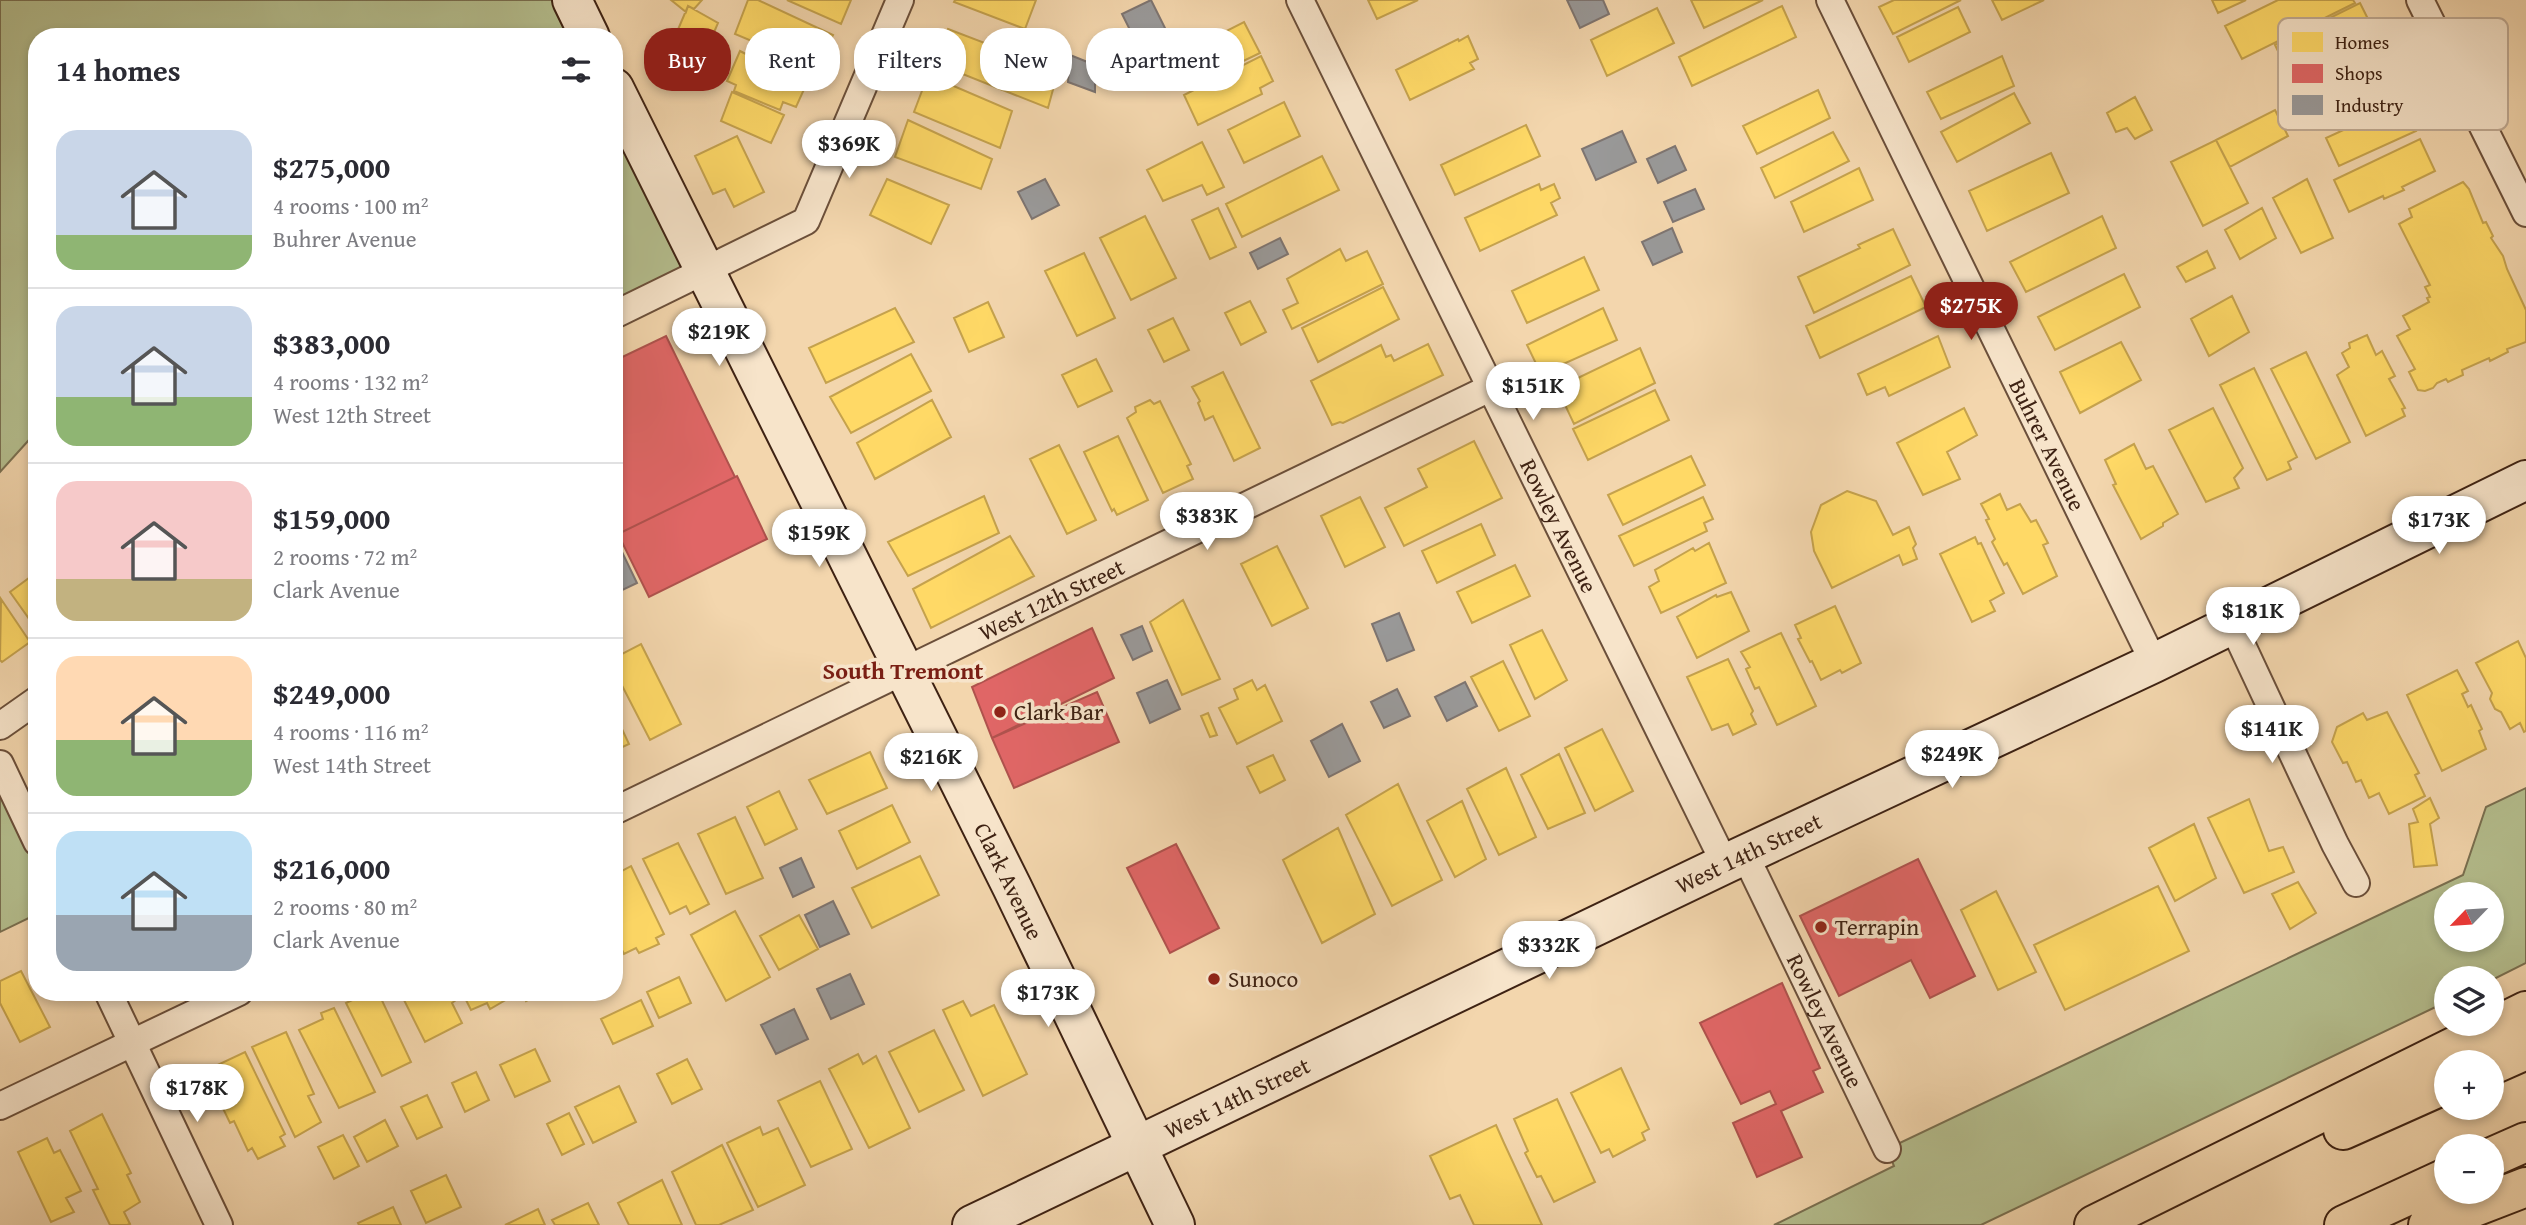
<!DOCTYPE html>
<meta charset="utf-8">
<style>
:root{--surface:#fff;--page:#f7f7f7;--text:#2b2b33;--muted:#7c7c81;--line:#e1e1e2;--accent:#8f2418}
body{margin:0;font-family:"Gentium Book Plus",serif;background:var(--page);color:var(--text);height:100vh;display:flex;flex-direction:column;font-size:26px;white-space:nowrap}
*{box-sizing:border-box;margin:0}
p{font-size:23px;color:var(--muted)}
.icon{flex:none;width:38px;height:38px;fill:none;stroke:currentColor;stroke-width:2;stroke-linecap:round;stroke-linejoin:round}
.map{position:relative;flex:1;overflow:hidden}
.side{position:absolute;left:28px;top:28px;width:595px;height:973px;display:flex;flex-direction:column;background:var(--surface);border-radius:28px;box-shadow:0 4px 10px #0003}
.side>*{flex:none}
.banner{position:absolute;left:644px;top:28px;width:665px;height:63px;display:flex;gap:14px}
.needle{width:46px;rotate:245deg}
.tools{position:absolute;left:2434px;top:882px;display:grid;gap:14px}
.tools a{display:grid;place-items:center;width:70px;height:70px;border-radius:50%;background:var(--surface);box-shadow:0 4px 10px #0003;font-size:35px}
.price{position:absolute;translate:-50% -60px;padding:0 16px;border-radius:24px;background:#fff;color:#222;font-size:23px;line-height:46px;filter:drop-shadow(0 2px 4px #0008)}
.price::after{content:'';position:absolute;left:50%;top:42px;width:21px;height:16px;margin-left:-10px;background:inherit;clip-path:polygon(0 0,100% 0,50% 100%)}
.price.active{background:var(--accent);color:#fff}
ul{padding:0;list-style:none}
li{display:flex;align-items:center;gap:21px;height:175px;padding:0 28px}
li+li{border-top:2px solid var(--line)}
li span{display:grid;place-items:center;flex:none;width:196px;height:140px;border-radius:21px;color:#555}
li>.icon{margin-inline-start:auto}
span .icon{width:84px;height:84px;fill:#fffc;stroke-width:1}
li b{font-size:30px}
h2{display:flex;justify-content:space-between;align-items:center;height:84px;padding:0 28px;font-size:30px}
.pill{padding:0 24px;border-radius:28px;background:var(--surface);box-shadow:0 4px 10px #0003;font-size:24px;line-height:63px}
.pill.active{background:var(--accent);color:#fff}
.map>svg:first-child{display:block}
.green{fill:#b5bf8f;stroke:#7a7051;stroke-width:2;fill-rule:evenodd}
.homes{fill:#ffd966;stroke:#c5a24d;stroke-width:2}
.shops{fill:#e06666;stroke:#af524d;stroke-width:2}
.industry{fill:#999;stroke:#7e7571;stroke-width:2}
.lines{fill:none;stroke-linecap:round;stroke-linejoin:round}
.street-casing{stroke:#6b4f3a;stroke-width:30}
.secondary-casing{stroke:#3e2213;stroke-width:42}
.highway-casing{stroke:#3e2213;stroke-width:42}
.street{stroke:#f7e4ca;stroke-width:26}
.secondary{stroke:#f7e4ca;stroke-width:38}
.highway{stroke:#f3d6ad;stroke-width:38}
.poi-dot{fill:#8f2418;stroke:#f7e4ca;stroke-width:2.5}
.labels{text-anchor:middle;stroke-width:7;stroke-linejoin:round;paint-order:stroke}
.street-label{font-size:23px;fill:#3e2213;stroke:#f7e4ca}
.poi-label{font-size:23px;fill:#3e2213;stroke:#f7e4ca;text-anchor:start}
.neighbourhood-label{font-size:24px;font-weight:bold;fill:#7a1f14;stroke:#f7e4ca}
.key{fill:#f7e4ca;stroke:#c0aa93;stroke-width:2}
.key-label{font-size:19px;fill:#3e2213}
</style>
<div class="map">
<svg width="2526" height="1225" viewBox="0 0 2526 1225">
<rect width="100%" height="100%" fill="#f3d6ad"/>
<filter id="stains"><feTurbulence type="fractalNoise" baseFrequency=".00286" numOctaves="4"/><feColorMatrix values="0 0 0 0 .2 0 0 0 0 .09 0 0 0 0 .02 0 0 0 .5 -.17"/></filter>
<radialGradient id="worn" r=".72"><stop offset=".6" stop-color="#630" stop-opacity="0"/><stop offset="1" stop-color="#630" stop-opacity=".3"/></radialGradient>
<path class="green" d="M0,0h572l18,37h-553v394l-37,41z
M614,87l89,183 -89,45z
M0,764l37,78v72l-37,18z
M2526,788v175l-34,17 -46,-2v24l-465,223h-207l120,-59 -7,-17 576,-274 23,-68zM2446,894h46v46h-46z"/>
<path class="homes" d="M671,0h31l-8,9 -6,-3 -2,6z
M748,0h10l75,35 -17,33 -81,-34z
M787,0h64l-10,24z
M955,0h81l-11,29 -71,-27z
M1368,0h50l-41,19z
M1691,0h72l-59,28z
M1894,0h67l-68,34 -14,-27z
M1992,0h52l-42,20z
M2212,0h34l-28,13z
M2278,0h75l2,3 -113,56 -17,-33z
M2360,3l16,32 -86,41 -15,-31z
M688,6l30,17 -23,54 -30,-17z
M1782,6l14,31 -104,49 -13,-29z
M1958,7l12,25 -61,30 -12,-25z
M1657,8l17,35 -67,33 -16,-36z
M1244,22l16,31 -75,36 -9,-16 16,-8 -7,-13z
M948,29l110,42 -10,37 -113,-45z
M1468,36l10,23 -8,4 4,6 -64,31 -14,-30 62,-31 1,2z
M740,51l66,34 -10,22 -13,-5 -3,8 -46,-19 2,-6 -9,-4z
M1261,56l12,25 -13,7 2,6 -64,31 -14,-30z
M2002,56l12,30 -73,33 -14,-27z
M928,75l84,36 -12,37 -86,-36z
M1818,90l12,28 -73,36 -14,-28z
M732,92l52,23 -13,28 -50,-22z
M2014,93l16,30 -73,39 -16,-30z
M2135,97l17,33 -17,9 -8,-11 -11,4 -9,-19z
M1284,102l16,34 -56,27 -16,-33z
M2405,107l11,24 -77,35 -13,-28 63,-29 2,4z
M2275,110l13,26 -58,31 -14,-27z
M908,120l84,39 -11,30 -86,-32z
M1526,125l14,31 -85,39 -14,-30z
M1833,132l16,29 -74,37 -14,-30z
M737,136l27,56 -30,15 -9,-18 -12,5 -18,-38z
M2420,139l15,32 -33,16 2,3 -20,9 -1,-3 -34,16 -15,-32z
M2216,140l32,63 -45,23 -32,-64z
M1202,142l22,45 -17,8 -5,-10 -39,16 -16,-31z
M2051,153l18,40 -82,38 -18,-40z
M1322,156l17,34 -97,47 -16,-33z
M1859,168l14,32 -69,32 -13,-30z
M887,179l62,26 -18,39 -61,-29z
M2307,179l26,59 -32,15 -28,-55z
M2463,182l6,7 14,34 3,-1 7,14 -2,2 12,18 4,13 19,41v32l-19,7 1,3 -18,9 -1,-3 -27,12 1,5 -15,7 -2,-3 -9,4 -4,5 -8,3 -7,-1 -9,-18 6,-3 -18,-33 13,-7 -7,-13 26,-14 -2,-4 3,-1 -5,-10 5,-2 -31,-61 13,-7 -3,-8z
M1539,184l2,6 13,-6 6,14 -9,5 6,12 -77,36 -15,-33z
M1218,208l18,39 -26,12 -18,-39z
M2262,208l14,30 -36,21 -15,-29z
M1145,216l31,62 -45,22 -31,-62z
M2102,216l14,32 -90,44 -16,-30z
M1893,229l17,36 -96,48 -16,-36 62,-29 -2,-3z
M1340,249l6,12 21,-10 16,33 -91,45 -9,-19 15,-7 -11,-24z
M2207,251l8,17 -29,14 -9,-15z
M1084,253l31,65 -38,18 -32,-65z
M1584,257l15,33 -72,33 -15,-32z
M2124,274l16,33 -85,43 -17,-33z
M1911,276l15,31 -106,51 -14,-32z
M1383,287l16,32 -81,43 -16,-34z
M2232,296l17,36 -40,24 -18,-37z
M1250,301l16,31 -25,13 -16,-32z
M988,302l16,35 -35,15 -15,-34z
M895,308l19,34 -88,41 -17,-35z
M1603,308l14,32 -76,34 -14,-29z
M1173,318l16,32 -25,12 -16,-32z
M2367,335l9,20 6,-4 13,25 -6,3 16,29 -3,1 3,7 -39,20 -29,-61 12,-8 -7,-14 8,-5 -1,-5z
M1938,336l12,31 -61,29 -4,-9 -18,8 -9,-21z
M2121,342l20,38 -61,33 -20,-41z
M1428,344l15,31 -100,48 -3,-1 -8,3 -21,-44 70,-36 5,12 5,-2 3,6z
M1640,348l15,35 -81,41 -17,-36z
M2306,352l44,90 -34,17 -45,-90z
M911,354l20,37 -80,42 -21,-36z
M1096,359l16,32 -34,16 -16,-32z
M2254,368l43,89 -9,5 3,7 -24,11 -47,-95z
M1223,372l37,76 -26,13 -21,-45 -8,4 -7,-17 2,-2 -8,-14z
M1655,390l14,30 -81,40 -15,-31z
M932,400l19,37 -76,42 -18,-36z
M1150,400l4,4 6,-3 31,63 -4,2 6,13 -30,14 -36,-75 9,-6 -1,-5z
M1964,408l13,27 -30,17 13,27 -37,16 -26,-52z
M2213,408l30,60 -9,10 5,10 -33,14 -37,-72z
M1118,436l30,64 -31,15 -3,-6 -2,2 -28,-59z
M1474,441l28,57 -98,48 -19,-38 42,-21 -9,-18z
M2134,444l12,25 7,-3 25,48 -15,9v3l-22,13 -28,-54 3,-1 -11,-24z
M1059,445l37,75 -29,14 -37,-75z
M1691,456l14,29 -82,40 -15,-30z
M1847,491l29,10 17,34 16,-8 7,17 -3,4 4,11 -14,6 -4,-10 -67,33 -18,-37 -3,-19 10,-27z
M2000,494l7,16 13,-6 11,18 5,-2 12,23 -5,2 14,31 -34,18 -16,-31 -3,2 -12,-23 3,-3 -9,-19 3,-1 -8,-15z
M984,496l15,37 -91,43 -20,-34z
M1360,497l25,50 -40,20 -24,-51z
M1703,497l10,22 -9,4 3,8 -73,35 -15,-30z
M1481,524l14,31 -58,28 -15,-32z
M1010,536l24,40 -103,52 -18,-39z
M1975,537l3,7 3,-1 23,50 -14,8 5,10 -23,11 -32,-68z
M1709,543l17,40 -65,30 -12,-26 10,-6 -4,-11 38,-22 2,3z
M1277,546l31,62 -36,18 -31,-62z
M1515,565l15,31 -58,27 -15,-31z
M37,572v58l-27,-38z
M1731,592l18,39 -52,27 -20,-41 39,-22 1,2z
M1,599l29,43 -28,20 -2,-2z
M1183,600l37,79 -38,16 -32,-73z
M1835,606l26,57 -19,10 -2,-3 -19,10 -9,-19 -2,1 -12,-23 3,-1 -6,-13z
M1542,630l25,50 -32,19 -25,-54z
M1781,633l35,73 -39,19 -18,-38 -4,2 -9,-20 4,-2 -9,-15z
M2518,641l8,17v73l-2,1 -4,-9 -10,6 -9,-17 -6,-3 -5,-10 2,-6 -16,-30z
M641,644l40,80 -31,16 -36,-70v-12z
M1728,659l25,52 -2,3 5,10 -23,11 -5,-11 -16,6 -25,-53z
M1503,661l27,55 -31,15 -28,-54z
M2457,670l11,21 -6,3 6,13 3,-2 11,24 -3,2 7,18 -44,22 -35,-76z
M1252,680l5,10 8,-5 17,36 -45,23 -18,-36 19,-9 -4,-10z
M614,712l15,32 -15,7z
M2387,712l32,61 -4,2 10,21 -36,18 -10,-21 -10,5 -8,-18 -5,2 -9,-20 -4,1 -11,-21 5,-15 26,-14 4,7z
M1208,713l9,22 -7,2 -9,-21z
M1602,729l31,62 -38,20 -30,-63z
M870,752l17,36 -60,26 -18,-34z
M1559,754l26,59 -37,16 -27,-54z
M1273,755l12,25 -25,13 -13,-26z
M1506,768l30,69 -37,18 -32,-66z
M1398,784l44,96 -50,26 -46,-91z
M779,791l18,38 -32,16 -18,-38z
M2430,798l9,20 -9,6 7,41 -23,2 -5,-43 9,-2 -5,-13z
M2249,799l20,52 14,-4 11,25 -50,21 -36,-75z
M1462,801l24,58 -31,18 -28,-56z
M892,805l18,37 -53,27 -18,-38z
M735,817l28,61 -37,16 -28,-60z
M2194,824l22,54 -41,23 -26,-53z
M1338,828l37,86 -53,29 -39,-83z
M678,843l31,61 -19,10 -4,-8 -16,8 -27,-55z
M920,856l19,39 -67,33 -20,-40z
M631,866l33,68 -8,4 3,6 -20,9 -3,-5 -12,6 -10,-20v-59z
M2298,882l18,31 -26,16 -18,-35z
M2158,886l31,65 -124,59 -31,-65z
M1996,891l40,81 -38,18 -37,-80z
M735,911l35,66 -44,24 -35,-66z
M799,915l19,34 -39,21 -19,-34z
M21,971l29,56 -30,15 -20,-39v-22z
M679,977l12,26 -32,15 -12,-26z
M369,992h9l33,70 -29,14 -36,-73z
M400,992h52l4,8 -4,3 10,20 -37,19z
M462,992h46l1,6 -19,11 -3,-6 -16,7z
M522,992h21l-17,9z
M641,1000l12,26 -40,18 -12,-25z
M963,1001l8,15 23,-11 33,69 -44,22 -40,-86z
M334,1008l41,84 -36,16 -40,-78 24,-11 -2,-6z
M934,1030l30,60 -45,22 -30,-60z
M286,1032l28,62 -6,2 13,26 -26,15 -43,-90z
M535,1049l15,32 -35,16 -15,-32z
M245,1052l40,82 -5,3 5,9 -27,13 -6,-11 -4,3 -14,-30 -4,2 -12,-25 4,-3 -13,-26z
M858,1054l5,10 13,-8 34,72 -41,20 -40,-79z
M687,1059l15,30 -30,15 -15,-30z
M1621,1068l28,61 -7,4 3,7 -32,17 -4,-8 -8,4 -30,-60z
M476,1072l13,28 -24,12 -13,-29z
M820,1081l32,68 -41,18 -33,-66z
M619,1086l17,36 -43,21 -18,-36z
M427,1095l15,32 -25,12 -16,-32z
M1557,1099l38,83 -41,20 -13,-26 -4,1 -12,-24 3,-2 -14,-32z
M569,1113l15,31 -22,11 -15,-31z
M102,1114l29,59 -4,2 13,27 -16,10 6,12 -3,1h-17l-17,-35 5,-1 -28,-58z
M385,1120l13,26 -31,16 -13,-25z
M1496,1125l8,18 38,82h-68l-14,-30 -10,4 -20,-43z
M760,1127l3,8 15,-7 27,57 -47,22 -31,-64z
M343,1135l16,31 -25,13 -16,-32z
M47,1138l7,15 6,-3 21,41 -15,7 8,14 -23,10 -33,-70z
M722,1145l31,65 -34,15h-23l-24,-53z
M446,1175l15,32 -35,16 -15,-32z
M662,1180l20,45h-53l-11,-22z
M588,1203l11,22h-44l-3,-5z
M393,1207l8,18h-42l-1,-2z
M538,1209l7,16h-40z"/>
<path class="shops" d="M666,336l69,141 -121,59v-175z
M737,476l30,63 -118,58 -31,-63z
M1092,628l22,50 -122,60 -20,-51z
M1097,692l22,50 -105,46 -22,-50z
M1176,844l43,84 -49,25 -43,-85z
M1918,859l57,117 -45,22 -19,-38 -72,36 -39,-80z
M1782,983l38,85 -7,3 10,21 -42,19 21,46 -45,20 -24,-54 43,-19 -6,-13 -29,13 -41,-81z"/>
<path class="industry" d="M1151,0l16,32 -29,14 -16,-32z
M1567,0h36l6,14 -29,14z
M1070,55l25,10v27l-27,-10z
M1622,131l14,31 -40,18 -14,-31z
M1675,146l11,24 -28,13 -11,-24z
M1045,179l14,26 -27,14 -14,-27z
M1695,189l9,20 -31,13 -9,-20z
M1672,228l10,24 -29,13 -11,-23z
M1280,238l8,16 -30,15 -8,-16z
M622,552l15,31 -23,11v-39z
M1399,613l15,37 -27,11 -15,-37z
M1142,626l10,25 -19,9 -12,-25z
M1167,680l13,29 -30,14 -13,-30z
M1465,682l12,24 -30,15 -12,-24z
M1397,689l13,27 -26,12 -13,-26z
M1342,724l18,37 -31,16 -18,-36z
M801,858l13,29 -21,10 -13,-29z
M833,901l16,33 -29,13 -15,-32z
M850,974l14,30 -33,15 -14,-30z
M794,1009l14,30 -32,15 -15,-29z"/>
<g class="lines">
<defs>
<g id="street">
<path id="s1" d="M1300,0c141,288 284,576 425,864"/>
<path id="s2" d="M1830,0l324,663"/>
<path d="M2420,0l106,213"/>
<path d="M614,315l192,-94 94,-221"/>
<path d="M2232,624l103,220 21,39"/>
<path d="M0,726l37,-26"/>
<path d="M0,764l37,78"/>
<path id="s3" d="M614,811l876,-423"/>
<path id="s4" d="M1745,855l142,294"/>
<path d="M108,992l111,233"/>
<path d="M0,1106l239,-114"/>
</g>
<g id="secondary">
<path d="M572,0l18,37"/>
<path id="s5" d="M614,88l398,799 163,338"/>
<path id="s6" d="M972,1225l753,-361 429,-201 372,-183"/>
</g>
<path id="highway" d="M2492,1065l34,-15
M2343,1130l103,-46
M2492,1157l34,-15
M2094,1225l432,-214
M2344,1225l102,-47
M2428,1225l98,-38"/>
</defs>
<use href="#street" class="street-casing"/>
<use href="#secondary" class="secondary-casing"/>
<use href="#highway" class="highway-casing"/>
<use href="#street" class="street"/>
<use href="#secondary" class="secondary"/>
<use href="#highway" class="highway"/>
</g>
<g class="poi-dot">
<circle cx="1000" cy="712" r="7"/>
<circle cx="1821" cy="927" r="7"/>
<circle cx="1214" cy="979" r="7"/>
</g>
<g class="labels">
<g class="street-label">
<text dy="8" stroke="none"><textPath href="#s2" startOffset="495">Buhrer Avenue</textPath></text>
<text dy="8" stroke="none"><textPath href="#s1" startOffset="586">Rowley Avenue</textPath></text>
<text dy="8" stroke="none"><textPath href="#s3" startOffset="486">West 12th Street</textPath></text>
<text dy="8" stroke="none"><textPath href="#s6" startOffset="861">West 14th Street</textPath></text>
<text dy="8" stroke="none"><textPath href="#s5" startOffset="886">Clark Avenue</textPath></text>
<text dy="8" stroke="none"><textPath href="#s4" startOffset="184">Rowley Avenue</textPath></text>
<text dy="8" stroke="none"><textPath href="#s6" startOffset="294">West 14th Street</textPath></text>
</g>
<g class="poi-label">
<text x="1014" y="720">Clark Bar</text>
<text x="1835" y="935">Terrapin</text>
<text x="1228" y="987">Sunoco</text>
</g>
<g class="neighbourhood-label">
<text x="903" y="679">South Tremont</text>
</g>
</g>
<rect x="2278" y="18" width="230" height="112" rx="10" class="key"/>
<rect x="2292" y="32" width="31" height="20" fill="#ffd966"/>
<rect x="2292" y="64" width="31" height="19" fill="#e06666"/>
<rect x="2292" y="95" width="31" height="20" fill="#999"/>
<g class="key-label">
<text x="2335" y="49">Homes</text>
<text x="2335" y="80">Shops</text>
<text x="2335" y="112">Industry</text>
</g>
<rect width="100%" height="100%" filter="url(#stains)"/>
<rect width="100%" height="100%" fill="url(#worn)"/>
</svg>
<div class="tools">
<a><svg class="needle" viewBox="-14 -14 28 28"><path d="M0-13l5 13h-10z" fill="#e53935"/><path d="M0 13l5-13h-10z" fill="#7c7c81"/></svg></a>
<a><svg class="icon" aria-label="layers" viewBox="0 0 24 24"><path d="M12 4l9 5-9 5-9-5zM3 14l9 5 9-5"/></svg></a>
<a>+</a>
<a>−</a>
</div>
<b class="price" style="left:849px;top:180px">$369K</b>
<b class="price active" style="left:1971px;top:342px">$275K</b>
<b class="price" style="left:719px;top:368px">$219K</b>
<b class="price" style="left:1533px;top:422px">$151K</b>
<b class="price" style="left:1207px;top:552px">$383K</b>
<b class="price" style="left:2439px;top:556px">$173K</b>
<b class="price" style="left:819px;top:569px">$159K</b>
<b class="price" style="left:2253px;top:647px">$181K</b>
<b class="price" style="left:2272px;top:765px">$141K</b>
<b class="price" style="left:1952px;top:790px">$249K</b>
<b class="price" style="left:931px;top:793px">$216K</b>
<b class="price" style="left:1549px;top:981px">$332K</b>
<b class="price" style="left:1048px;top:1029px">$173K</b>
<b class="price" style="left:197px;top:1124px">$178K</b>
<div class="banner">
<a class="pill active">Buy</a>
<a class="pill">Rent</a>
<a class="pill">Filters</a>
<a class="pill">New</a>
<a class="pill">Apartment</a>
</div>
<section class="side">
<h2>14 homes<svg class="icon" aria-label="filters" viewBox="0 0 24 24"><path d="M4 7h16M4 17h16"/><circle cx="9" cy="7" r="2"/><circle cx="15" cy="17" r="2"/></svg></h2>
<ul>
<li><span style="background:linear-gradient(#c9d6e8 75%,#8fb573 0)"><svg class="icon" aria-label="home" viewBox="0 0 24 24"><path d="M3 11l9-7 9 7M6 9v11h12V9"/></svg></span><div><b>$275,000</b><p>4 rooms · 100 m²</p><p>Buhrer Avenue</p></div></li>
<li><span style="background:linear-gradient(#c9d6e8 65%,#8fb573 0)"><svg class="icon" aria-label="home" viewBox="0 0 24 24"><path d="M3 11l9-7 9 7M6 9v11h12V9"/></svg></span><div><b>$383,000</b><p>4 rooms · 132 m²</p><p>West 12th Street</p></div></li>
<li><span style="background:linear-gradient(#f6c9c9 70%,#c2b280 0)"><svg class="icon" aria-label="home" viewBox="0 0 24 24"><path d="M3 11l9-7 9 7M6 9v11h12V9"/></svg></span><div><b>$159,000</b><p>2 rooms · 72 m²</p><p>Clark Avenue</p></div></li>
<li><span style="background:linear-gradient(#ffd9b3 60%,#8fb573 0)"><svg class="icon" aria-label="home" viewBox="0 0 24 24"><path d="M3 11l9-7 9 7M6 9v11h12V9"/></svg></span><div><b>$249,000</b><p>4 rooms · 116 m²</p><p>West 14th Street</p></div></li>
<li><span style="background:linear-gradient(#bfe0f5 60%,#9aa5b1 0)"><svg class="icon" aria-label="home" viewBox="0 0 24 24"><path d="M3 11l9-7 9 7M6 9v11h12V9"/></svg></span><div><b>$216,000</b><p>2 rooms · 80 m²</p><p>Clark Avenue</p></div></li>
</ul>
</section>
</div>
